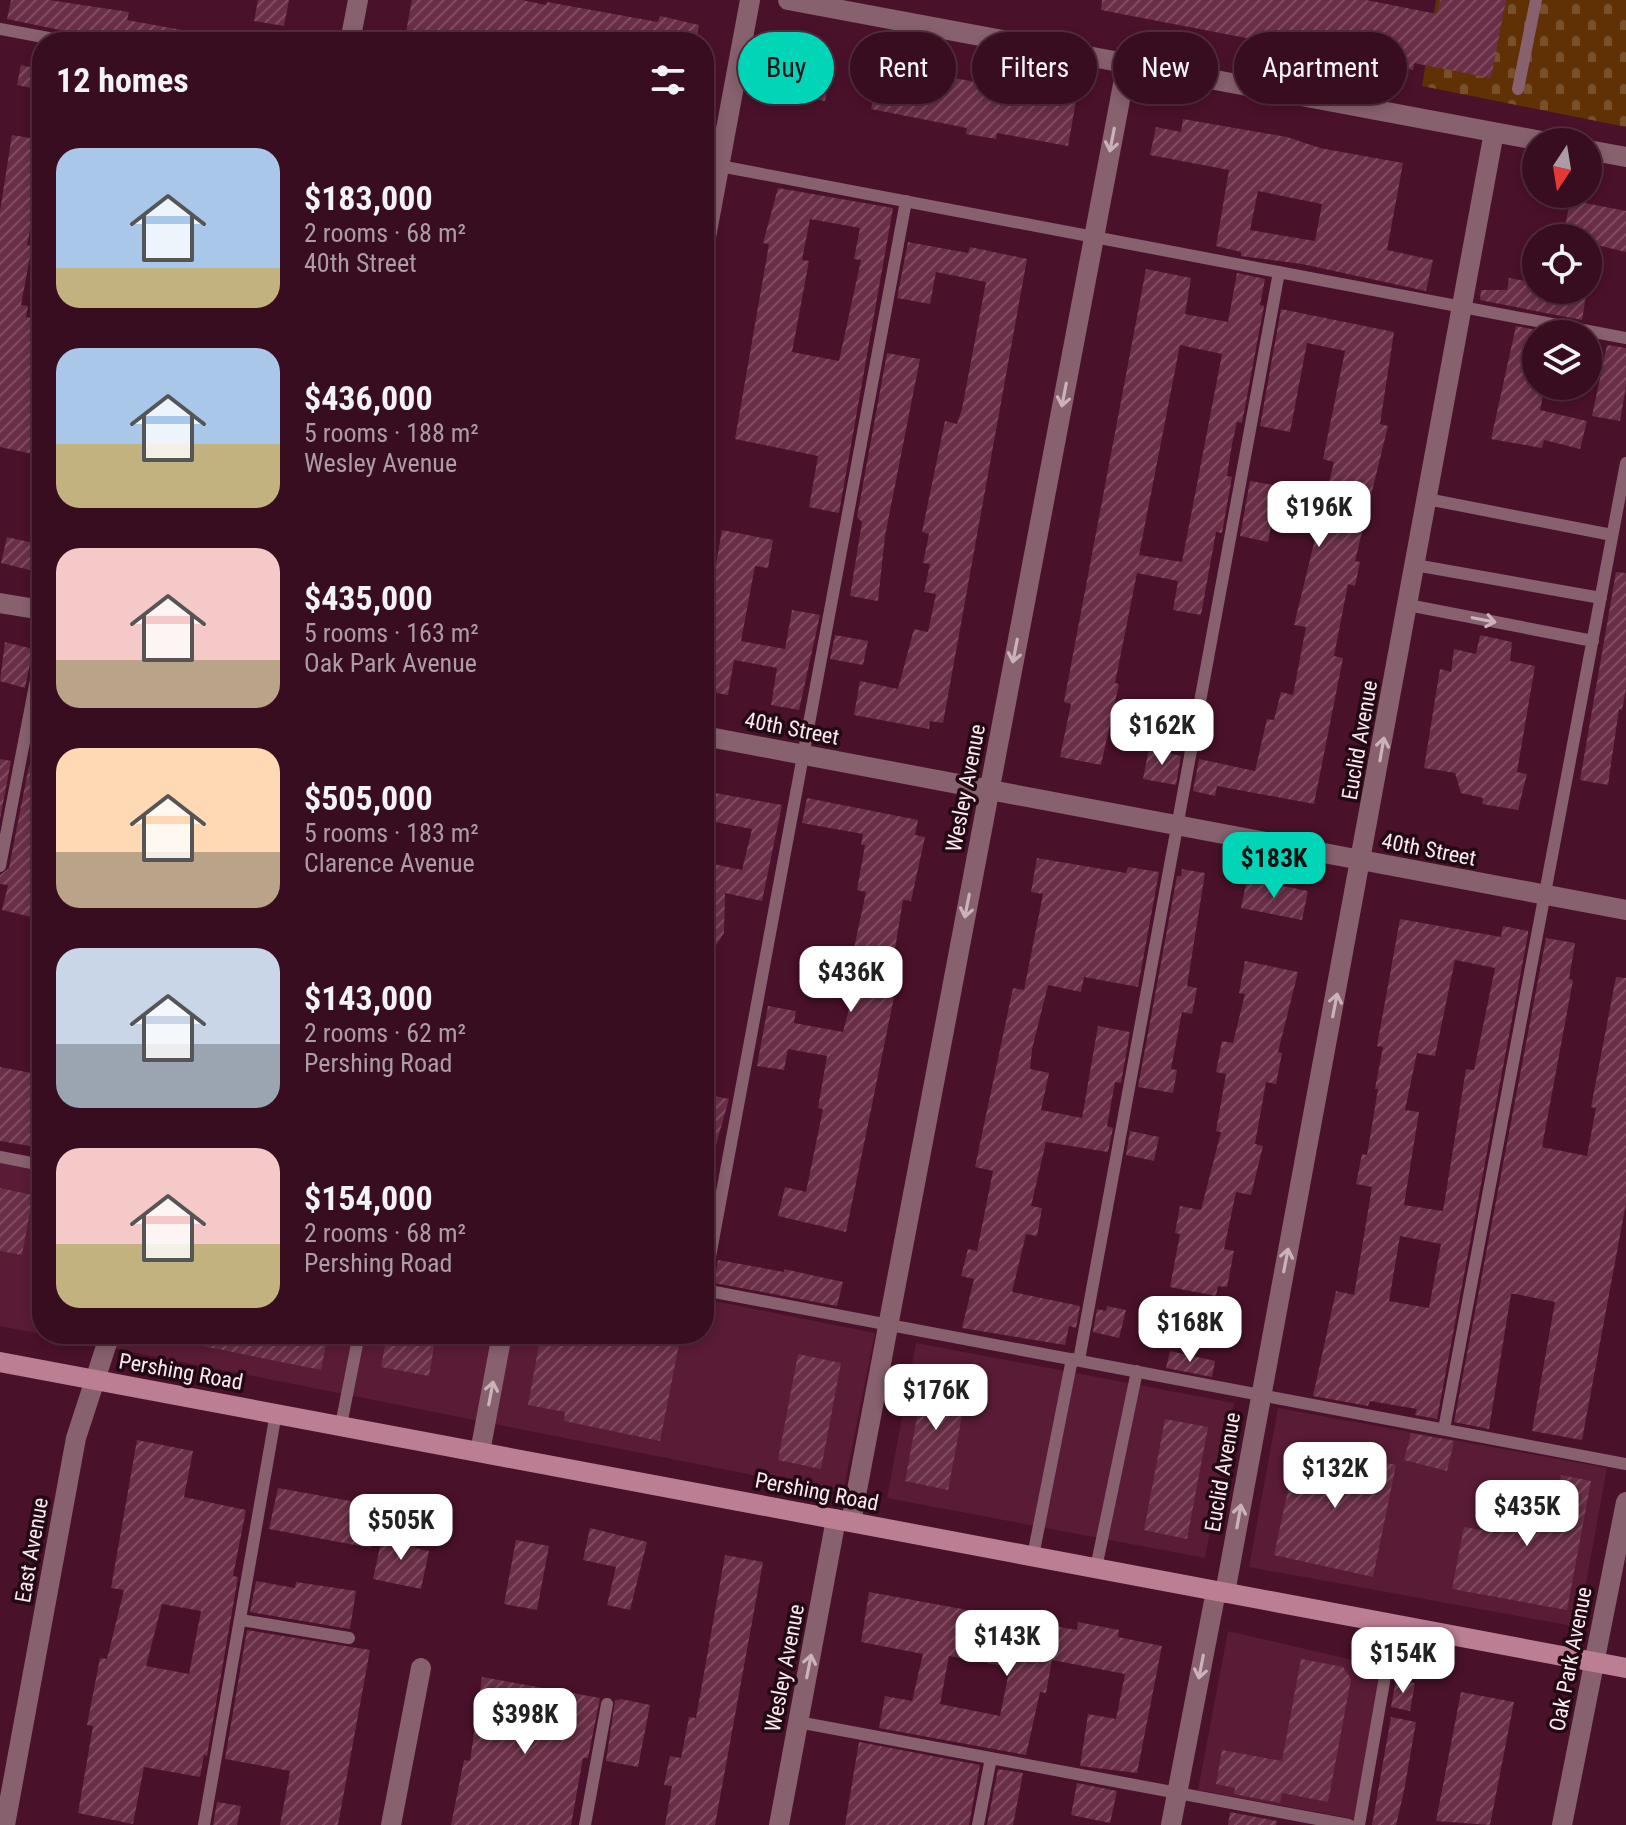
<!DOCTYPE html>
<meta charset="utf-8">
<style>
:root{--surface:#380d20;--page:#3f1629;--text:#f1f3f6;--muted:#ab9ca5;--line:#522d3e;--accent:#00d5b7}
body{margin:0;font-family:"Roboto Condensed",sans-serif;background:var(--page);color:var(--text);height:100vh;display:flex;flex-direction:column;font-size:30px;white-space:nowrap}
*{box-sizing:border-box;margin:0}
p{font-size:26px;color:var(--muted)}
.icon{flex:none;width:44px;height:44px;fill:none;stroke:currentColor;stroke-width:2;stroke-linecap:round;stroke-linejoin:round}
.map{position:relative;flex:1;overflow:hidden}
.panel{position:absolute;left:32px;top:32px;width:682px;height:1312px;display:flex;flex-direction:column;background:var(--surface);border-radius:32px;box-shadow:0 4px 12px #0003,0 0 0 2px var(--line)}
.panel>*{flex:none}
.hud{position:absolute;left:738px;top:32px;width:760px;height:72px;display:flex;gap:16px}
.needle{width:52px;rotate:192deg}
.tools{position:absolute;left:1522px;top:128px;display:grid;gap:16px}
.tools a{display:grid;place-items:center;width:80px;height:80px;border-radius:50%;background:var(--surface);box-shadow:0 4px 12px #0003,0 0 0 2px var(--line);font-size:40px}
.price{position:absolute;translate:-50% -68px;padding:0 18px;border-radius:16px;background:#fff;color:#222;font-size:26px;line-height:52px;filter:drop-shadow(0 2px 4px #0008)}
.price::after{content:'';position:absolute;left:50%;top:48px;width:24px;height:18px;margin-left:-12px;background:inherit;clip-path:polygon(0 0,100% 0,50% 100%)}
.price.active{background:var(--accent);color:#111}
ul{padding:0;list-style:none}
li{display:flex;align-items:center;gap:24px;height:200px;padding:0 24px}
li span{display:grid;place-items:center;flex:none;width:224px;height:160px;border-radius:24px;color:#555}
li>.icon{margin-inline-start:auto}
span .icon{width:96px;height:96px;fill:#fffc;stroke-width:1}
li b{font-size:34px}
h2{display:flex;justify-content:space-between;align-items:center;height:96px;padding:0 24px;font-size:34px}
.chip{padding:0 28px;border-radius:36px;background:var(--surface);box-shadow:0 4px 12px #0003,0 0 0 2px var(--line);font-size:28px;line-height:72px}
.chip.active{background:var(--accent);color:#111}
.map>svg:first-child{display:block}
.built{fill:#5a1b37}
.cemetery{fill:url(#cemetery-stones)}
.building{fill:url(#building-hatch);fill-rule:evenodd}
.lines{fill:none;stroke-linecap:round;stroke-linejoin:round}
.service{stroke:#87616d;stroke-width:12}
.minor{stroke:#87616d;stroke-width:20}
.secondary{stroke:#bc7e93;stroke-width:20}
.oneway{stroke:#ccb3bb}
.labels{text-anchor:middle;stroke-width:7;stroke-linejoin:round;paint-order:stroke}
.street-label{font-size:22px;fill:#faeaef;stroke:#220913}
</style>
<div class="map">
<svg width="1626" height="1825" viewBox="0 0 1626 1825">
<defs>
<pattern id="cemetery-stones" width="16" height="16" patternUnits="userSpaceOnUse" patternTransform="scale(2)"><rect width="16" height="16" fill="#5f3104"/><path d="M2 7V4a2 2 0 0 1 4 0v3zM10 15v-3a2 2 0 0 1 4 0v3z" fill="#774f29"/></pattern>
<pattern id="building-hatch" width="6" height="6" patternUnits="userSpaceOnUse" patternTransform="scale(2)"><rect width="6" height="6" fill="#6a2e46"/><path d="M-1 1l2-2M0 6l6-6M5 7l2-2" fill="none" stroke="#804c61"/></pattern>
</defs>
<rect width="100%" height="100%" fill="#4a112a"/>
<path class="built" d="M0,1155l42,8v171h662v-35l171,34 -32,160 -843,-167z
M916,1343l318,60 -29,155 -318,-60z
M1278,1408l329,60 -29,159 -329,-60z
M1228,1631l154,36 -28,152 -156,-29z"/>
<path class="cemetery" d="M1436,0h190v127l-204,-41z"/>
<path class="building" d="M11,0h38l80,12 -2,8 66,12 -1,10h-74l-111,-23z
M258,0h31l-5,26 -30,-5z
M412,0h110l24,5 1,-3 111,20 2,-6 39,9 -3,17h-224l-66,-10z
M1102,0h264l71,14 3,-14h66l-15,78 -77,-15 -1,7 -312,-60z
M803,51l30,5 -8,45 -30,-5z
M880,64l196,37 -8,45 -71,-13 -1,6 -30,-5 1,-6 -96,-19z
M21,65l21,5v20l-25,-5z
M1183,119l104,18 33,11 83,15 -16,87 46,10 -7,31 -124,-27 -61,-8v-4l-25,-6 13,-76 -79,-15 6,-28 25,5zM1258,191l64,13 -7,37 -65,-11z
M12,135l30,5v32l-15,73 5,1 -11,59 7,1 -2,11 16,1v138l-42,-9v-236z
M778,188l115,20 -54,305 -30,-6 9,-51 -83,-17 34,-195 -6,-1zM810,219l50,9 -6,31 7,1 -22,101 -47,-9 17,-91 -7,-1z
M1570,200l56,11v41l-38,-9v-5h-25z
M908,242l60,11 2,-6 57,12 -84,464 -13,-2 -1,8 -75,-14 6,-34 38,8 16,-60 14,3 8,-38 -12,-2 6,-28 -7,-1 6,-29 -7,-2 23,-111 12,3 5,-15 24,-127 -50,-10 -6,32 -33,-6z
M1146,269l45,9 -6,36 43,8 9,-49 28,6 -5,26 4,1 -22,117 -5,-1 -5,22 -5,32 5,1 -10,56 -6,-1 -15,83 -28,-5 5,-29 -41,-8 -22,110 4,1 -18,81 -41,-8 11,-53 -7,-2zM1180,345l42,9 -40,208 -43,-7z
M1509,278l27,5v7h51l-5,30 -102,-20 1,-10h26z
M1281,309l113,23 -14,92 8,2 -33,135 5,1 -5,24 -7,-2 -14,72 9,2 -29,146 -97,-18 -2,10 -22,-5 6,-32 56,12 12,-52 7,1 7,-28 12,3 13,-68 -12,-2 40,-163 -11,-3 22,-108 -38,-8 -17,89 -30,-6z
M1516,326l41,8h-21v52h9l-5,24 47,11 -7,28 -36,-9 -2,8 -51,-9z
M1607,345l19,3v38l-6,35 -28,-5z
M887,353l33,6 -35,177 -7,65 -28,-5 12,-74 -5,-5z
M1250,481l29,5 -11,56 -28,-6z
M722,530l51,10 -5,28 -13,-2 -14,75 44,8 7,-39 28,5 -21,95 -28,-5 6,-37 -43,-8 -6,35 -24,-4v-123l11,2z
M7,537l35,8v28l-41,-10z
M1616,572l10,1v116l-4,21 -3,-1 -11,76 -28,-5z
M835,635l33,6 -5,24 -33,-6z
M1480,635l32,7 -2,19 25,5 -18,106 10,2 -9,36 -36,-6 1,-6 -22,-5 -6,-20 -31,-5 16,-99 11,3 3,-23 22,5z
M5,642l28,7 -8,39 -25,-7z
M1149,748l32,8 -5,29 -33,-6z
M0,759l11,2 -11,58z
M29,765l13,3v83l-8,42 8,2 -6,23 -34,-8 6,-25 -8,-1v-9l9,-7z
M704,791l78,14 -20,96 -37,-8 -1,40 -20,31v-102l38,8 10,-41 -48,-9z
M807,798l111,22 -3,15 10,2 -14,64 -8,-1 -10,61 4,1 -7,34 4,1 -48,235 -68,-16 7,-29 21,5 17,-83 -5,-1 9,-52 -39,-7 -4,21 -27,-4 11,-60 28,5 -2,12 49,9 13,-49 -9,-2 19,-89 -9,-2 8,-45h-4l2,-11 -61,-11z
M1037,858l89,15 2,-6 31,5 -21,115 -54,-10 -3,15 -33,-7 -16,64 -2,20 19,4 -8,37 41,8 16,-92 32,6 -9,51 -6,-1 -8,44 6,2 -5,24 -62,-10 -15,64 11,2 -5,28 -11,-2 -14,58 68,14 -4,22 -7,-2 -4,19 -103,-17 12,-49 -13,-3 7,-27 9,2 16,-80 -18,-4 38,-179 11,2 19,-96 -12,-2z
M1182,869l23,4 -18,113 10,2 -5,26 -10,-2 -11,57 6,1 -4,23 -35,-6 39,-211h4z
M1247,879l61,12 -6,29 -61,-12z
M1400,919l101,18 2,-11 25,5v3l-91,485 -22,-4 2,-6 -47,-8 -2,5 -55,-10 23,-105 18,4 18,-108 -16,-3 6,-30 5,1 11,-66h-3l8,-42 -6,-1zM1455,960l40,8 -21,102 -8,-1 -23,142 -39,-6 15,-93 -14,-2 12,-57 18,3zM1400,1236l41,8 -12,64 -40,-7z
M1546,938l29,5 -6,36 4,1 -31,167 45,9 9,-48 -5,-1 25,-130 10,1v225l-44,237 -50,-9 23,-129 -39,-8h-5l-22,135 -35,-7z
M1245,961l53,11 -20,80 4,1 -6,31 -10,-2 -11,62 8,2 -12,49 -15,-3 -12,57 10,2 -7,36 -9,-1 -2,10 -46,-9 10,-53 -5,-1 5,-27 21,4 20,-78 -5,-1 10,-57 -10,-2 6,-31 11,2 12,-49 -6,-1z
M0,1067l42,8v73l-42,-7z
M704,1094l25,5 -17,60 -8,-1z
M1130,1131l29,6 -5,24 -28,-6z
M0,1188l33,7 -11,60 -22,-4z
M718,1260l66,12v-3l59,13 -6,24 -123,-23z
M1107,1306l19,4 -7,28 -26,-6 4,-23 9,2z
M189,1334h139l-7,36 -133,-27z
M387,1334h49l-7,42 -48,-9z
M541,1334h140l-21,107 -96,-20 1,-9 -37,-7z
M1170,1351l45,10 -3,16 -46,-9z
M798,1354l43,9 -20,106 -43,-9z
M925,1375l43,9 -20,106 -43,-9z
M1165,1419l43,8 -21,112 -43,-9z
M1411,1433l43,8 -7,30 -43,-11z
M137,1440l56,11 -9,46 62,13 -13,66 5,1 -31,179 -3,-1 -4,22 -56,-10 -11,57 -55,-11 15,-87 -6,-1 13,-67 7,1 17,-69 -13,-2zM162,1604l39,7 -12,63 -43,-8z
M1298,1444l98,21 -23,112 -99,-22z
M1561,1475l30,6 -24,129 -115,-21 12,-62 34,6 8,-44 51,10z
M278,1488l100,18 -7,42 -102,-19z
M590,1528l57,14 -17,68 -23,-5 9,-38 -33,-7z
M383,1533l33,7 -1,8 14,3 -8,38 -48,-10z
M516,1540l33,6 -12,64 -33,-6z
M725,1555l38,7 -48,263h-50l7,-39 -8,-1 6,-29 11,2 8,-41 7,1z
M256,1581l39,7 1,-6 60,9 -6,38 -100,-17z
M869,1592l202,37 6,1 1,-8 41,8 -1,7 44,9 -25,127 -57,-7 8,-52 28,5 9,-45 -73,-14 -6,33 -6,-1 -14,63 -147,-27 6,-32 27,5 11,-47 -62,-12zM949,1656l61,11 -10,49 -60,-12z
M247,1630l123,20 -32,175h-58l10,-54 -65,-12z
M1301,1659l42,8 8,12 -23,123 -46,-9 -2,10 -46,-9 1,-6 -19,-4 6,-34 60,11z
M482,1677l118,21 -12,60h-5l-12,67h-120l13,-65 6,1z
M1396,1680l19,3 -5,28 -19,-4z
M1461,1692l53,10 -24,123 -54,-4z
M621,1699l29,6 -12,62 -32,-6 9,-60z
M1391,1717l25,5 -12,69 -8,34h-24z
M859,1742l121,23 -11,60h-124z
M998,1769l25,4 -10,52h-26z
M1077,1783l40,8 -7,32 -39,-8z
M217,1802l24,4 -4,19h-24z
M1230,1812l47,9 -1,4h-48z"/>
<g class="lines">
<path class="service" d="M0,29l70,13
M1518,89l18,-89
M704,163l922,175
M1427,499l185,36
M1415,565l186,33
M1408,605l185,36
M0,866l42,-217
M0,1157l42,8
M704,1289l202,-1088
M704,1290l922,174
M1079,1360l200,-1088
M341,1425l18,-91
M1444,1429l182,-966
M1033,1556l39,-197
M1096,1568l41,-197
M241,1620l108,18
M798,1722l551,103
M204,1825l72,-412
M585,1825l22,-121
M978,1825l13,-67
M1359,1825l35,-200"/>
<path class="minor" d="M788,0l759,142
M350,42l8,-42
M1588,150l38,7
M704,248l46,-248
M0,603l42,7
M704,736l922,174
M480,1452l22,-118
M851,1522l276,-1459
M1225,1593l269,-1461
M5,1825l71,-387 34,-104
M391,1825l30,-157
M779,1825l57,-306
M1171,1825l45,-234
M1562,1825l64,-323"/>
<path class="secondary" d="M0,1362l1626,306"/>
</g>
<defs><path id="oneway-shaft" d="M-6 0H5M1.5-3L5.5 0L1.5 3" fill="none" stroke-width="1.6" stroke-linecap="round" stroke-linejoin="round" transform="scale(2)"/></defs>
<g class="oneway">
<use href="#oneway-shaft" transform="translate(1112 140) rotate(101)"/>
<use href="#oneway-shaft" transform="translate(1064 395) rotate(101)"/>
<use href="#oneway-shaft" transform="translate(1484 620) rotate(11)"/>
<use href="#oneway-shaft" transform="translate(1015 651) rotate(101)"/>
<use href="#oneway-shaft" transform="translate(1382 749) rotate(-80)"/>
<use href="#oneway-shaft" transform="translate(967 906) rotate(101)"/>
<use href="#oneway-shaft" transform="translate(1335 1005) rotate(-79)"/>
<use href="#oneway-shaft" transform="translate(1286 1260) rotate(-79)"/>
<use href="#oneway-shaft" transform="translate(491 1393) rotate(-79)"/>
<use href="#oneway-shaft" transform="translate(1239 1516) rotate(-80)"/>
<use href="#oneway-shaft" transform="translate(809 1666) rotate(-79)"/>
<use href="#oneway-shaft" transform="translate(1201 1667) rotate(101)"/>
</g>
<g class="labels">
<g class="street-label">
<text transform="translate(792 728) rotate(11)" y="8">40th Street</text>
<text transform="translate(1359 740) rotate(-80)" y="8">Euclid Avenue</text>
<text transform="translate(965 788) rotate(-79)" y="8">Wesley Avenue</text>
<text transform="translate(1429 849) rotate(11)" y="8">40th Street</text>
<text transform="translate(181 1371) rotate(10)" y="8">Pershing Road</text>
<text transform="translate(1222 1472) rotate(-80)" y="8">Euclid Avenue</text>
<text transform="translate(817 1491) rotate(11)" y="8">Pershing Road</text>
<text transform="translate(31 1550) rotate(-80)" y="8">East Avenue</text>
<text transform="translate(1570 1659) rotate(-79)" y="8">Oak Park Avenue</text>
<text transform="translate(784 1668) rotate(-79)" y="8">Wesley Avenue</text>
</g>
</g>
</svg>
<div class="tools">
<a><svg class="needle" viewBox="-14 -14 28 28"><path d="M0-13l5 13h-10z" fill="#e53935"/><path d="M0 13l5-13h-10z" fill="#ab9ca5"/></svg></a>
<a><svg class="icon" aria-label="locate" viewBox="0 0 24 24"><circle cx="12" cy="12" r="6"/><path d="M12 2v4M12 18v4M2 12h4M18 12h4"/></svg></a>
<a><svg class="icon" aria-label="layers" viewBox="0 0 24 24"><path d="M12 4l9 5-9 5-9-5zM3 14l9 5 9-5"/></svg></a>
</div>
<b class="price" style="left:1319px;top:549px">$196K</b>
<b class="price" style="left:1162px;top:767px">$162K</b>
<b class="price active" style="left:1274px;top:900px">$183K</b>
<b class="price" style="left:851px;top:1014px">$436K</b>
<b class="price" style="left:1190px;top:1364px">$168K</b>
<b class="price" style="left:936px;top:1432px">$176K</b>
<b class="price" style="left:1335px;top:1510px">$132K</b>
<b class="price" style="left:1527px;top:1548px">$435K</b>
<b class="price" style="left:401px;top:1562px">$505K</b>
<b class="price" style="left:1007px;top:1678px">$143K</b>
<b class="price" style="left:1403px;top:1695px">$154K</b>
<b class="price" style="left:525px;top:1756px">$398K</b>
<div class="hud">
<a class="chip active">Buy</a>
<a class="chip">Rent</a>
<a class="chip">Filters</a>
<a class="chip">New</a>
<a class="chip">Apartment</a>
</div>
<section class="panel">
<h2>12 homes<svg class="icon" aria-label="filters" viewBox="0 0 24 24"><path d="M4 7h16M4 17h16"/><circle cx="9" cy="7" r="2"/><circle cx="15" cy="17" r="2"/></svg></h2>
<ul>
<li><span style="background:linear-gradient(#a9c7e8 75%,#c2b280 0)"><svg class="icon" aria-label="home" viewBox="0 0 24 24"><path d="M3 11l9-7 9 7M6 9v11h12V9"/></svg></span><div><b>$183,000</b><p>2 rooms · 68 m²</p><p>40th Street</p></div></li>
<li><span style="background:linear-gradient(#a9c7e8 60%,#c2b280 0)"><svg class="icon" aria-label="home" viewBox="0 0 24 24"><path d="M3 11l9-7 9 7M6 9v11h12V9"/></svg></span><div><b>$436,000</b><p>5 rooms · 188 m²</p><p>Wesley Avenue</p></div></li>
<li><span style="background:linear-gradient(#f6c9c9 70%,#b9a48a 0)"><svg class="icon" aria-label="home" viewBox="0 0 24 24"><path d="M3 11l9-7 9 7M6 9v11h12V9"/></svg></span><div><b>$435,000</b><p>5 rooms · 163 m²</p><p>Oak Park Avenue</p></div></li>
<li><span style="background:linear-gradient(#ffd9b3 65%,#b9a48a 0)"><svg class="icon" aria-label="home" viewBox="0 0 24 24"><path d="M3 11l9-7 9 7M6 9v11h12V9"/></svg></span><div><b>$505,000</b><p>5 rooms · 183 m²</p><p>Clarence Avenue</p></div></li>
<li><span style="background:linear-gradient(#c9d6e8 60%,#9aa5b1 0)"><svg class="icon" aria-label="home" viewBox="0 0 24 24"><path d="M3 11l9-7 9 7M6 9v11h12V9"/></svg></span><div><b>$143,000</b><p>2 rooms · 62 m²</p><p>Pershing Road</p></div></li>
<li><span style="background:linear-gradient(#f6c9c9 60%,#c2b280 0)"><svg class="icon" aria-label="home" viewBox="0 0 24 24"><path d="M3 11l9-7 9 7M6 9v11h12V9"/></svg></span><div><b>$154,000</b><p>2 rooms · 68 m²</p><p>Pershing Road</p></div></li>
</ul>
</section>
</div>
